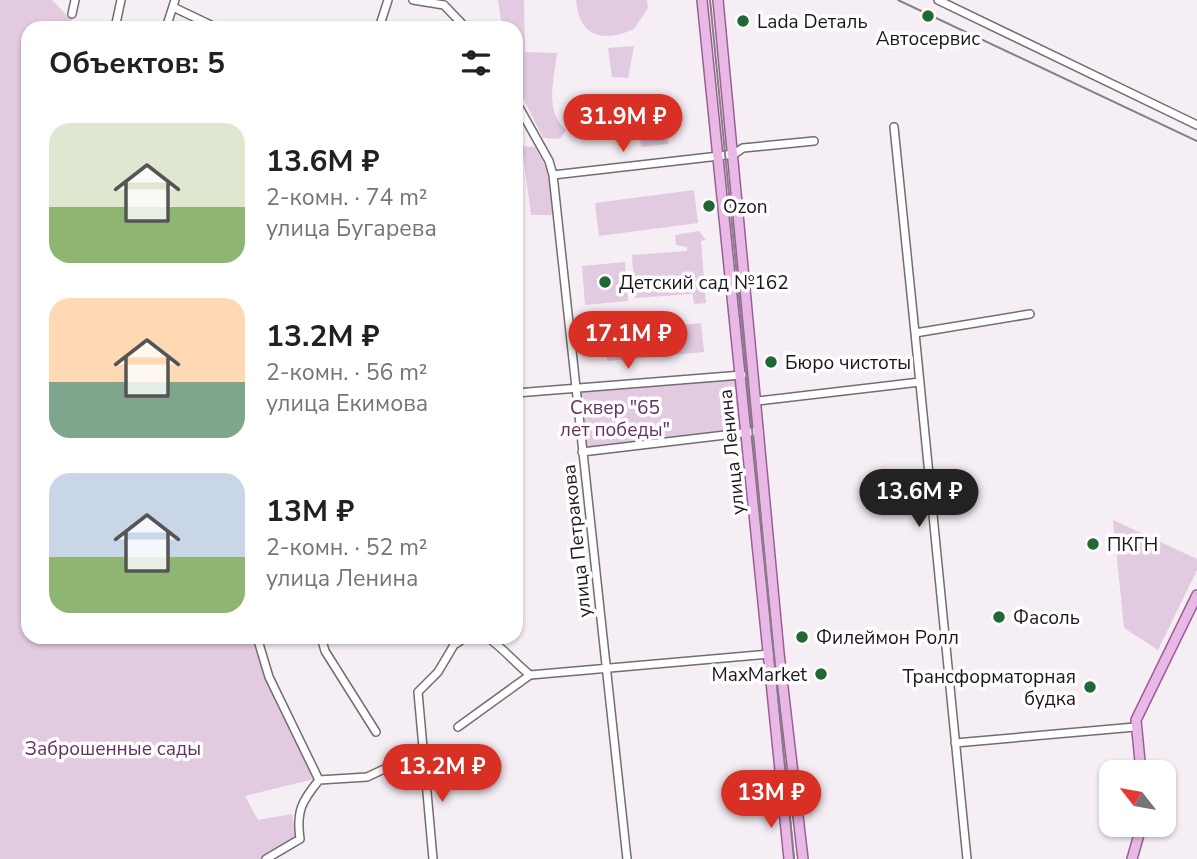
<!DOCTYPE html>
<html lang="ru">
<meta charset="utf-8">
<style>
:root{--surface:#fff;--page:#f2f2f2;--text:#202124;--muted:#757577;--accent:#d93025}
body{margin:0;font-family:"Nunito Sans",sans-serif;background:var(--page);color:var(--text);height:100vh;display:flex;flex-direction:column;font-size:26px;white-space:nowrap}
*{box-sizing:border-box;margin:0}
p{font-size:23px;color:var(--muted)}
.icon{flex:none;width:38px;height:38px;fill:none;stroke:currentColor;stroke-width:2;stroke-linecap:round;stroke-linejoin:round}
.map{position:relative;flex:1;overflow:hidden}
.side{position:absolute;left:21px;top:21px;width:502px;height:623px;display:flex;flex-direction:column;background:var(--surface);border-radius:21px;box-shadow:0 2px 5px #0004}
.side>*{flex:none}
.needle{width:46px;rotate:301deg}
.controls{position:absolute;left:1099px;top:760px;display:grid;gap:14px}
.controls a{display:grid;place-items:center;width:77px;height:77px;border-radius:14px;background:var(--surface);box-shadow:0 2px 5px #0004;font-size:35px}
.price{position:absolute;translate:-50% -60px;padding:0 16px;border-radius:24px;background:var(--accent);color:#fff;font-size:23px;line-height:46px;filter:drop-shadow(0 2px 4px #0008)}
.price::after{content:'';position:absolute;left:50%;top:42px;width:21px;height:16px;margin-left:-10px;background:inherit;clip-path:polygon(0 0,100% 0,50% 100%)}
.price.active{background:#222;color:#fff}
ul{padding:0;list-style:none}
li{display:flex;align-items:center;gap:21px;height:175px;padding:0 28px}
li span{display:grid;place-items:center;flex:none;width:196px;height:140px;border-radius:21px;color:#555}
li>.icon{margin-inline-start:auto}
span .icon{width:84px;height:84px;fill:#fffc;stroke-width:1}
li b{font-size:30px}
h2{display:flex;justify-content:space-between;align-items:center;height:84px;padding:0 28px;font-size:30px}
.map>svg:first-child{display:block}
.green{fill:#e2cae0}
.lines{fill:none;stroke-linecap:round;stroke-linejoin:round}
.minor-casing{stroke:#736c72;stroke-width:10}
.major-casing{stroke:#986194;stroke-width:12}
.minor{stroke:#fff;stroke-width:7}
.major{stroke:#eab8e7;stroke-width:9}
.tram{stroke:#858084;stroke-width:2}
.poi-dot{fill:#216834;stroke:#fffdff;stroke-width:2.5}
.labels{text-anchor:middle;stroke-width:7;stroke-linejoin:round;paint-order:stroke}
.poi-label{font-size:19px;fill:#1a1719;stroke:#fffdff;text-anchor:start}
.park-label{font-size:19px;fill:#61345f;stroke:#fffdff}
.street-label{font-size:19px;fill:#1a1719;stroke:#fffdff}
</style>
<div class="map">
<svg width="1197" height="859" viewBox="0 0 1197 859">
<rect width="100%" height="100%" fill="#f6eef5"/>
<path class="green" d="M0,0h52l27,28h-51v609h228l16,49 42,93 -69,17 13,24 34,-6 4,22 -35,23h-261z
M498,0h26l1,52 32,1c-3,27 -13,58 9,77l-6,9 -17,-1 -27,-54v-56h-14z
M576,0h71l1,8 -14,21c-31,14 -55,8 -58,-29z
M634,46l-6,32 -16,-1 -4,-29z
M666,124l2,20 -27,3 -2,-20z
M522,146l13,1 15,28 3,40h-22z
M694,190l4,33 -99,13 -4,-33z
M699,231l7,9 -5,1 5,62 -12,1 -3,-21 1,11 -57,4 -3,-43 55,-4v-4l-11,-2 -1,-10z
M625,262l3,39 -43,4 -3,-39z
M701,323l3,29 -97,9 -2,-29z
M737,377l5,56 -155,17 -7,-60z
M1113,520l84,39v11l-39,80 -34,-22z"/>
<g class="lines">
<defs>
<path id="minor" d="M413,0l31,5
M938,0l259,125
M444,5l22,23
M173,7l44,21
M72,14l3,-14
M115,28l6,-28
M166,28l9,-28
M379,28l9,-28
M516,102l33,59 4,14 74,684
M894,127l21,206
M553,175l166,-19 15,-2 9,-6 71,-7
M516,393l226,-18
M757,401l163,-19
M582,452l177,-21
M257,637l12,40 50,103
M321,637l4,14 51,81
M487,637c16,11 27,25 43,38l239,-21
M458,727l72,-52
M955,743l180,-16
M319,780l48,-3 56,-26
M266,859l34,-20c-4,-28 2,-38 19,-59
M433,859l-15,-167 20,-20 16,-27 12,-8
M967,859l-52,-526 115,-19"/>
<path id="major" d="M702,0l87,859
M718,0l61,653 24,206
M1141,772l-5,-52 61,-125
M1132,859l10,-35"/>
</defs>
<use href="#minor" class="minor-casing"/>
<use href="#major" class="major-casing"/>
<use href="#minor" class="minor"/>
<use href="#major" class="major"/>
<path class="tram" d="M710,0l84,859
M898,0l299,141"/>
</g>
<g class="poi-dot">
<circle cx="928" cy="16" r="7"/>
<circle cx="743" cy="21" r="7"/>
<circle cx="709" cy="206" r="7"/>
<circle cx="605" cy="282" r="7"/>
<circle cx="771" cy="362" r="7"/>
<circle cx="1093" cy="544" r="7"/>
<circle cx="999" cy="617" r="7"/>
<circle cx="802" cy="637" r="7"/>
<circle cx="821" cy="674" r="7"/>
<circle cx="1090" cy="687" r="7"/>
</g>
<g class="labels">
<g class="poi-label">
<text x="757" y="28">Lada Dеталь</text>
<text x="928" y="45" text-anchor="middle">Автосервис</text>
<text x="723" y="213">Ozon</text>
<text x="619" y="289">Детский сад №162</text>
<text x="785" y="369">Бюро чистоты</text>
<text x="1107" y="551">ПКГН</text>
<text x="1013" y="624">Фасоль</text>
<text x="816" y="644">Филеймон Ролл</text>
<text x="807" y="681" text-anchor="end">MaxMarket</text>
<text x="1076" y="683" text-anchor="end">Трансформаторная<tspan x="1076" dy="22">будка</tspan></text>
</g>
<g class="park-label">
<text x="615" y="414">Сквер "65<tspan x="615" dy="22">лет победы"</tspan></text>
<text x="113" y="755">Заброшенные сады</text>
</g>
<g class="street-label">
<text transform="translate(731 452) rotate(-96)" y="7">улица Ленина</text>
<text transform="translate(576 541) rotate(-96)" y="7">улица Петракова</text>
</g>
</g>
</svg>
<div class="controls">
<a><svg class="needle" viewBox="-14 -14 28 28"><path d="M0-13l5 13h-10z" fill="#e53935"/><path d="M0 13l5-13h-10z" fill="#757577"/></svg></a>
</div>
<b class="price" style="left:623px;top:154px">31.9M ₽</b>
<b class="price" style="left:628px;top:371px">17.1M ₽</b>
<b class="price active" style="left:919px;top:529px">13.6M ₽</b>
<b class="price" style="left:442px;top:804px">13.2M ₽</b>
<b class="price" style="left:771px;top:830px">13M ₽</b>
<section class="side">
<h2>Объектов: 5<svg class="icon" aria-label="filters" viewBox="0 0 24 24"><path d="M4 7h16M4 17h16"/><circle cx="9" cy="7" r="2"/><circle cx="15" cy="17" r="2"/></svg></h2>
<ul>
<li><span style="background:linear-gradient(#dfe7d0 60%,#8fb573 0)"><svg class="icon" aria-label="home" viewBox="0 0 24 24"><path d="M3 11l9-7 9 7M6 9v11h12V9"/></svg></span><div><b>13.6M ₽</b><p>2-комн. · 74 m²</p><p>улица Бугарева</p></div></li>
<li><span style="background:linear-gradient(#ffd9b3 60%,#7fa58c 0)"><svg class="icon" aria-label="home" viewBox="0 0 24 24"><path d="M3 11l9-7 9 7M6 9v11h12V9"/></svg></span><div><b>13.2M ₽</b><p>2-комн. · 56 m²</p><p>улица Екимова</p></div></li>
<li><span style="background:linear-gradient(#c9d6e8 60%,#8fb573 0)"><svg class="icon" aria-label="home" viewBox="0 0 24 24"><path d="M3 11l9-7 9 7M6 9v11h12V9"/></svg></span><div><b>13M ₽</b><p>2-комн. · 52 m²</p><p>улица Ленина</p></div></li>
</ul>
</section>
</div>
